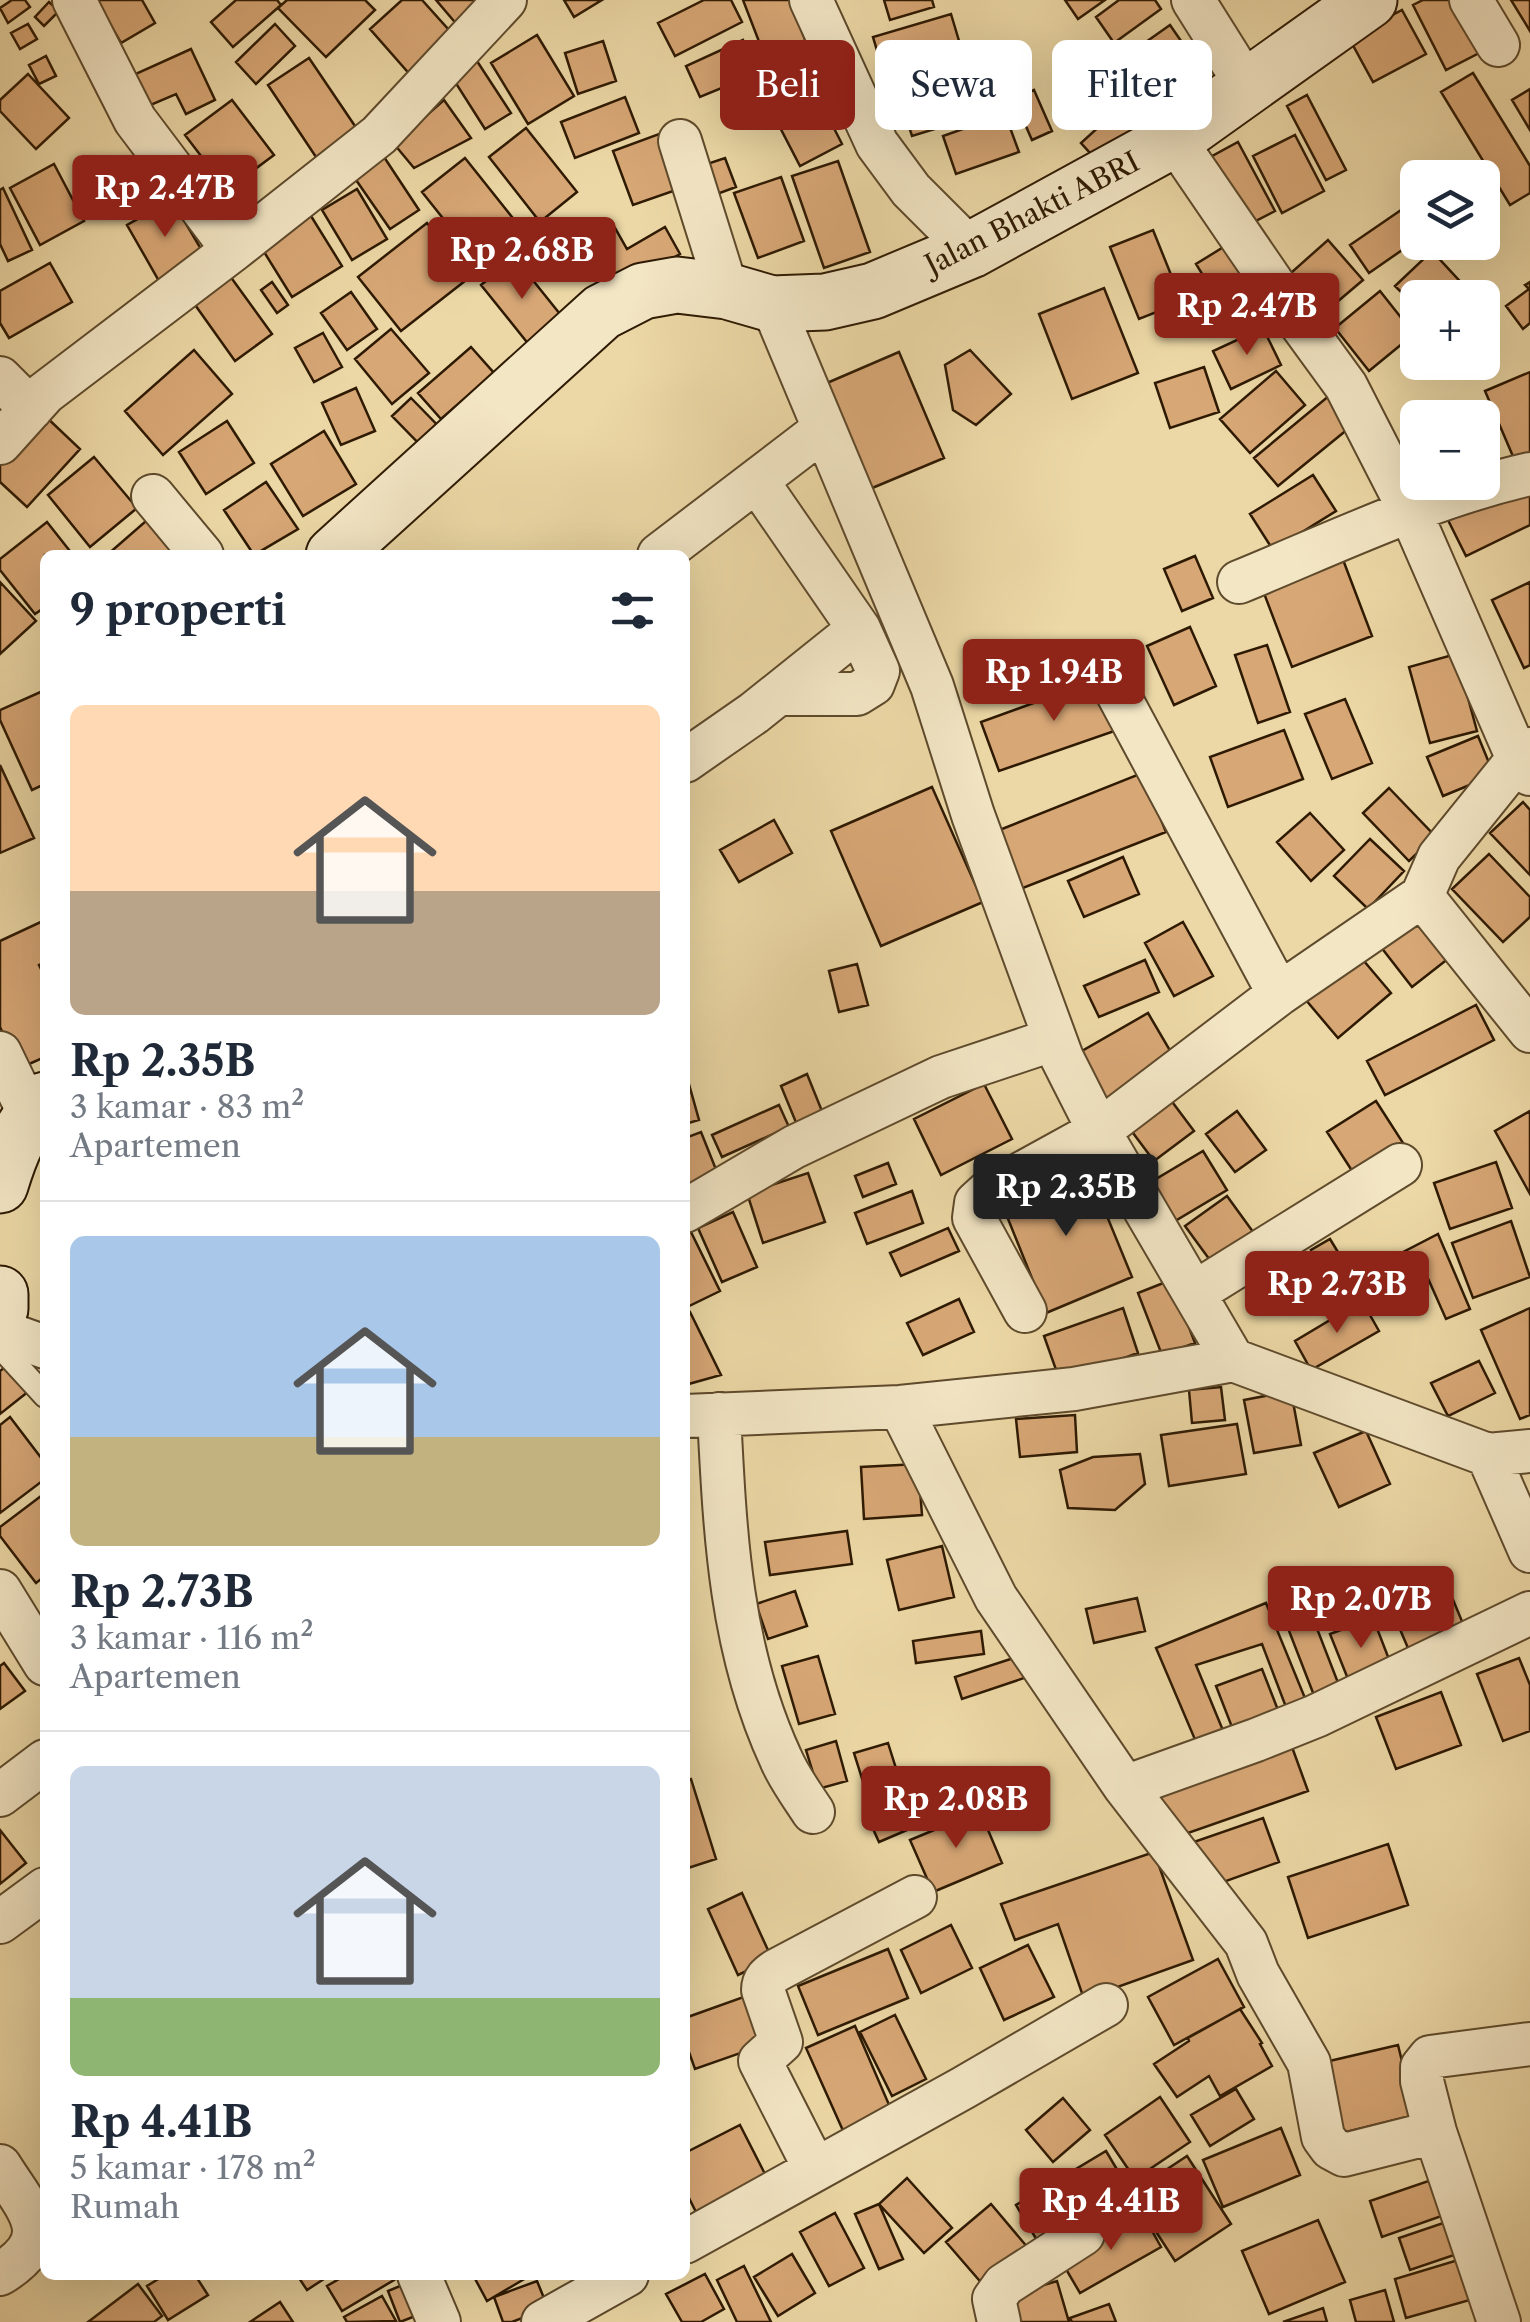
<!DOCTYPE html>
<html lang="id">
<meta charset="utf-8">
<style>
:root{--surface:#fff;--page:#f6f6f7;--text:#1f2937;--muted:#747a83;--line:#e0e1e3;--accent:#8f2418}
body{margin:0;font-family:"Libre Caslon Text",serif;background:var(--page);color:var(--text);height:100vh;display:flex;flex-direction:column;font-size:38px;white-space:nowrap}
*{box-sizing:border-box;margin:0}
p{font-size:32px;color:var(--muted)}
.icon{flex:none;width:55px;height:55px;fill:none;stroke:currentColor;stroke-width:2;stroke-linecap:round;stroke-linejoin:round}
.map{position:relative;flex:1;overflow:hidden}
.drawer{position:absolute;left:40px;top:550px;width:650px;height:1730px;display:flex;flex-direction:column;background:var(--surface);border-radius:15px;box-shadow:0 10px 40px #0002}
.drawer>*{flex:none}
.top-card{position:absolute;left:720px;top:40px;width:660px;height:90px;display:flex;gap:20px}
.buttons{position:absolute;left:1400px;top:160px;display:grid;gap:20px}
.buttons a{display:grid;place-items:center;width:100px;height:100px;border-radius:15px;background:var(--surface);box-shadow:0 10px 40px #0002;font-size:50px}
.price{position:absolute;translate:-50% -85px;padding:0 22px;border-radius:10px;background:var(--accent);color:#fff;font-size:32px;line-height:65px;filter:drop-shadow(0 2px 5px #0008)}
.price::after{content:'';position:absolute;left:50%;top:60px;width:30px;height:22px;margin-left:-15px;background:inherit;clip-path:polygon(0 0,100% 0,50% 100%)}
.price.active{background:#222;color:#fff}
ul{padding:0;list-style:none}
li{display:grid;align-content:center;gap:20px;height:530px;padding:0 30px}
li+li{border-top:2px solid var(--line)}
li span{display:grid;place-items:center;height:310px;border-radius:15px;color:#555}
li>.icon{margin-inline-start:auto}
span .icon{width:180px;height:180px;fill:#fffc;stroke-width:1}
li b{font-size:42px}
h2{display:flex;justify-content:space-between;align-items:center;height:120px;padding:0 30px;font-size:42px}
.tag{padding:0 35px;border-radius:15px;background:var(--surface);box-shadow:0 10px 40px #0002;font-size:35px;line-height:90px}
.tag.active{background:var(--accent);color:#fff}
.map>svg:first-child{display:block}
.building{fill:#d8a776;stroke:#2e1a03;stroke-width:2.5}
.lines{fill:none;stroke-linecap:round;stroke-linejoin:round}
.lane-casing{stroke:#5e4a2c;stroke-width:26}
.street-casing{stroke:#5e4a2c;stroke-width:46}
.secondary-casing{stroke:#2e1a03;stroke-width:59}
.lane{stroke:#f3e6c5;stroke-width:22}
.street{stroke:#f3e6c5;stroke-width:42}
.secondary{stroke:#f3e6c5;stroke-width:55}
.labels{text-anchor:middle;stroke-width:9;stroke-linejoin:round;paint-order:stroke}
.street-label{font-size:28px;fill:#2e1a03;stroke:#f3e6c5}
</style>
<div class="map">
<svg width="1530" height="2322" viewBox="0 0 1530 2322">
<rect width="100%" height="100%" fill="#ecd8a6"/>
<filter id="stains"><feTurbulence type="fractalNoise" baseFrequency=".002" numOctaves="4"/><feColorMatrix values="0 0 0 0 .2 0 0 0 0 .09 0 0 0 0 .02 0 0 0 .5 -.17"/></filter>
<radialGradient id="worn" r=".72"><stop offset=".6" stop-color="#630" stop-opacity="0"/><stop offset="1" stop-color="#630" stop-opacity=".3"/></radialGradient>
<path class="building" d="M12,0h13l5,7 -22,16 -8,-15z
M96,0h46l13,23 -34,20z
M236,0h41l4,5 -48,42 -22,-25z
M287,0h78l10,10 -49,47 -48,-49z
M402,0h20l35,39 -44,39 -43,-49z
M436,0h43l-20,27z
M564,0h38l-28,17z
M704,0h27l11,22 -67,34 -17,-33z
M743,0h47l19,50 -41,15z
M884,0h48l2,7 -44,13z
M1065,0h40l-27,19z
M1119,0h36l6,9 -47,34 -18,-26z
M1423,0h36l26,50 -39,20 -33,-65z
M1511,0h19v31z
M49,2l10,9 -15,15 -9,-9z
M1402,10l24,44 -53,28 -24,-44z
M951,14l11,37 -78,23 -11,-37z
M28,24l9,15 -17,10 -9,-16z
M275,24l20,22 -39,38 -20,-22z
M1170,25l31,45 -61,43 -31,-45z
M537,35l37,61 -46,28 -37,-61z
M743,40l15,33 -58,24 -14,-31z
M603,41l13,40 -38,13 -13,-41z
M191,49l24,51 -29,14 -10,-20 -30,13 -15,-31z
M991,53l16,54 -95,29 -17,-53z
M46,56l10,20 -17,8 -10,-19z
M309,58l48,71 -41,28 -48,-72z
M475,58l36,55 -26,16 -35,-55z
M1473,73l57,93v27l-20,12 -69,-113z
M28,74l41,44 -33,31 -36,-38v-11z
M1530,89v41l-18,-30z
M1034,90l18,41 -20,9 -18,-41z
M815,91l27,53 -42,22 -28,-54z
M1307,95l39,75 -20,10 -39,-74z
M625,97l14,36 -64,25 -14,-36z
M232,100l42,55 -47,35 -42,-55z
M444,100l27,38 -57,30 -20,-24z
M1115,112l20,22 -34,31 -20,-22z
M1005,114l14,38 -63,22 -13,-38z
M526,128l51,64 -37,30 -51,-65z
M659,134l20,55 -46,16 -20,-54z
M1295,135l29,56 -42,22 -29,-57z
M1238,142l37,69 -35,18 -37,-68z
M145,154l21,33 -48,29 -20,-34z
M384,157l35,53 -29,19 -36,-52z
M465,158l51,64 -43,34 -51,-64z
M725,158l11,29 -35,13 -12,-30z
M838,161l32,91 -46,16 -32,-92z
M54,164l30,57 -44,24 -30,-57z
M781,177l23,64 -46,17 -24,-65z
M3,188l29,62 -24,11 -8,-17v-54z
M357,189l30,50 -35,21 -30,-50z
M172,200l32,54 -45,27 -32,-56z
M1404,208l14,20v11l-49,34 -19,-28z
M311,216l31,50 -50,31 -31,-50z
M427,223l43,54 -69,54 -43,-54z
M665,227l15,27 -72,41 -27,-48 34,-19 12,21z
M1153,230l29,72 -43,17 -29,-72z
M1328,240l35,40 -46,39 -34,-39z
M1230,243l41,67 -34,21 -41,-67z
M1432,251l35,38 -10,9h-39v11l-23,-23z
M515,258l49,61 -34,27 -49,-61z
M50,263l22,39 -63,36 -9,-15v-32z
M230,276l42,58 -37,27 -42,-59z
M272,282l16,23 -11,8 -16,-23z
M1530,282v41l-7,6 -17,-23 23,-17 -4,-4z
M1104,288l34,85 -66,26 -33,-85z
M1380,291l34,43 -45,37 -34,-43z
M351,292l26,37 -30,21 -26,-37z
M1263,328l18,37 -50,24 -18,-38z
M391,329l38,44 -37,31 -37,-45z
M323,333l19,34 -28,15 -19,-34z
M471,347l23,26 -53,46 -23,-26z
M194,350l38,44 -69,61 -38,-44z
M970,350l41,44 -35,31 -23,-15 -8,-45z
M899,352l45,106 -79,33 -45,-105z
M1204,367l15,45 -49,16 -15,-45z
M1276,371l29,34 -55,48 -30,-34z
M1530,372v91l-12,5 -33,-77z
M356,388l19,43 -34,14 -19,-42z
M1330,395l24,29 -76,62 -24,-28z
M411,398l39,40 -19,18 -39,-40z
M43,414l37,35 -53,58 -27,-25v-21z
M227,421l27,42 -48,31 -27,-42z
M324,431l32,53 -53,32 -32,-52z
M94,457l43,51 -47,39 -42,-52z
M1313,475l23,36 -63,39 -23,-36z
M266,482l32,47 -44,26 -30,-45z
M1524,482l6,11v32l-64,31 -18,-36z
M154,514l29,41h-76z
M47,522l26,33h-28v52l-10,7 -35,-44v-11z
M1195,556l18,42 -31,13 -18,-42z
M1342,557l30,79 -80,31 -30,-79z
M0,582l36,39 -36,33z
M1530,582v83l-6,3 -32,-68z
M1190,627l26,59 -42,19 -27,-59z
M1267,645l23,67 -32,11 -23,-68z
M1456,654l21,77 -47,12 -21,-76z
M1108,676l18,51 -127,44 -18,-49z
M45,690v94l-13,6 -32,-70v-10z
M1345,699l27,64 -40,16 -27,-65z
M1284,730l19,49 -75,28 -18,-50z
M1478,736l16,39 -51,21 -16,-39z
M0,765l34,73 -34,15z
M1142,773l24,59 -156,61 -23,-58z
M932,787l51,115 -102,44 -50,-115z
M1389,788l46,48 -26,25 -46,-48z
M1523,802l7,8v65l-40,-42z
M1310,813l34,37 -33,31 -34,-39z
M774,820l18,33 -53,29 -19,-32z
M1370,839l34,32 -36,38 -34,-33z
M1489,854l41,43v20l-27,25 -51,-53z
M1123,857l16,37 -55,23 -16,-36z
M1414,913l35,45 -37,29 -35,-45z
M45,920v42l-6,3 6,12v80l-25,11 -20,-41v-86z
M1183,922l30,54 -39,20 -29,-53z
M1358,954l33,39 -53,45 -33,-39z
M1145,960l14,32 -60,25 -15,-31z
M857,964l11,41 -29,7 -10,-41z
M1476,1005l18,35 -109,55 -18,-34z
M1148,1013l27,46 -74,42 -26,-46z
M685,1070l14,50 -14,4z
M807,1074l21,52 -26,11 -21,-51z
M984,1084l28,55 -71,36 -27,-56z
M1167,1095l27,36 -40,30 -27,-36z
M1376,1101l29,45 -49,31 -29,-45z
M779,1105l10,22 -67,30 -10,-22z
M1237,1111l29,39 -31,22 -29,-38z
M1530,1111v83l-35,-63z
M701,1132l18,45 -34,13v-52z
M1203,1151l24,39 -62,37 -24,-39z
M1496,1162l16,46 -62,21 -16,-46z
M888,1163l8,21 -33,13 -8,-21z
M1086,1165l46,112 -86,36 -46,-114z
M808,1173l17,49 -62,21 -16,-50z
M912,1191l11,32 -56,21 -12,-31z
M1227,1196l29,40 -41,31 -30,-41z
M733,1212l24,55 -35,15 -24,-54z
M1511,1221l19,56 -57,21 -21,-55z
M689,1228l31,63 -35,17v-78z
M948,1228l11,23 -58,25 -11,-23z
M1438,1234l32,75 -24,10 -24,-54 -30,17 -10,-19z
M1330,1239l31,51 -18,11 -32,-51z
M1171,1280l24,63 -33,12 -24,-62z
M959,1299l15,33 -51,23 -16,-32z
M1362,1301l17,30 -68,39 -16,-29z
M1123,1308l15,45 -78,28 -16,-45z
M1530,1308v107l-10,4 -39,-89z
M690,1312l31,63 -36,10v-71z
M1479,1361l16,32 -47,23 -17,-33z
M9,1364l20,27 -29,23v-43z
M1221,1387l4,33 -33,3 -3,-33z
M1291,1391l10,54 -47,8 -10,-53z
M1075,1415l2,37 -57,5 -4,-38z
M10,1417l35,46v16l-45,34v-88z
M1237,1424l9,50 -77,12 -8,-51z
M1366,1431l24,53 -51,23 -25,-54z
M1140,1454l5,30 -30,26 -47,-2 -8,-38 33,-13z
M918,1464l4,51 -58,4 -3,-52z
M45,1493v83l-9,7 -36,-47v-9z
M847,1531l5,33 -82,11 -5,-33z
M942,1546l12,51 -55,13 -12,-50z
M1297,1577l45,116 -25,10 -45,-116z
M1449,1590l17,41 -55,24 -18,-42z
M795,1591l12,35 -39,13 -12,-35z
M1137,1598l8,33 -51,12 -8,-34z
M1266,1603l41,100 -18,12 -27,-71 -66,21 33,80 -27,11 -46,-108z
M1373,1618l19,49 -42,17 -20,-50z
M981,1631l3,23 -68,9 -3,-22z
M1023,1655l7,21 -68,23 -7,-22z
M818,1656l17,58 -36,10 -17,-58z
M1519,1658l11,27v46l-27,10 -26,-67z
M4,1663l21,28 -25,18v-43z
M1262,1669l21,54 -46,17 -21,-54z
M1441,1692l20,53 -65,24 -20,-52z
M1288,1736l20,55 -137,48 -19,-54z
M836,1741l11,40 -29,8 -12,-39z
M888,1743l11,35 -34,10 -11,-35z
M691,1779l25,80 -31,10v-88z
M899,1793l15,34 -35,15 -15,-33z
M980,1811l22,52 -69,29 -23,-52z
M1263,1818l16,44 -75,27 -16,-45z
M0,1830l26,33 -26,21z
M1388,1844l20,61 -100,33 -20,-61z
M1154,1852l39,108 -109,39 -26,-75 -43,16 -14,-36z
M742,1893l30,66 -34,16 -30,-66z
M951,1925l21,43 -51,25 -20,-43z
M1028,1945l26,52 -50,23 -24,-52z
M888,1949l20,49 -90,37 -20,-49z
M1218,1959l26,48 -70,38 -26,-48z
M749,1995l17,49 -71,25 -10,-28v-23z
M1240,2009l22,34 -2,1 12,22 -52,30 -11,-20 -32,21 -23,-33 35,-23 -1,-3z
M895,2015l31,64 -34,17 -32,-64z
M855,2026l38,88 -48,21 -39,-87z
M1398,2045l17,70 -77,19 -17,-71z
M1236,2089l18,30 -44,27 -19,-31z
M1160,2097l30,45 -55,37 -30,-44z
M1063,2098l27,32 -37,32 -27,-32z
M740,2125l27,53 -70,36 -12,-24v-37z
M1281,2128l19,47 -77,32 -20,-47z
M1106,2151l25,42 -90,54 -25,-42z
M1187,2156l44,68 -56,37 -44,-68z
M1440,2177l13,35 -71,25 -12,-36z
M907,2178l45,50 -28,25 -45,-49z
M879,2204l24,55 -24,10 -24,-55z
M991,2204l38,45 -44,38 -39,-45z
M835,2213l29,55 -35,18 -29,-54z
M1142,2213l19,34 -81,46 -20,-34z
M1318,2220l27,62 -76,32 -27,-63z
M1449,2221l11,32 -50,17 -11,-32z
M792,2254l23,39 -37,23 -24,-39z
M1458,2260l12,40 -64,18 -11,-39z
M744,2266l27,56h-34l-20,-42z
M705,2274l19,35 -23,13h-19l-16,-28z
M165,2275h30l13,20 -40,25 -21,-34z
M297,2275h33l-23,15z
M346,2275h45l3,5 -52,31 -15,-25z
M473,2275h58l-44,26z
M537,2281l11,27 -36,14h-9l-9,-25z
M1057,2281l12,41h-50l-8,-27z
M138,2284l24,32 -8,6h-66z
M405,2284l13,31 -18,7 -12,-31z
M1385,2290l9,32h-38l-6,-22z
M382,2296l14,25 -49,1 -3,-5z
M280,2302l13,20h-43z
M1109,2304l7,18h-44l-2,-4z
M1323,2308l4,14h-44z"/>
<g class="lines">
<defs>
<path id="lane" d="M0,1347l45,49"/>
<path id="street" d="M74,0l61,120 98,130
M811,0l66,144 34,46 60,60
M1193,0l54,86
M1471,0l27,45
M1174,139l121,177 51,70 64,125 108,248 12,15
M680,141l47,150
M772,304l160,382 41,129 89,243 37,73 134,229 255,95 42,-4
M0,378l31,31
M0,443l45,-50 188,-143 146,-115 126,-135
M757,481l102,148 19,42 -5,13 -16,10h-79
M153,496l49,59
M659,555l165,-126
M1239,582c95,-39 190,-85 291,-108
M1104,668l175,326
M685,761l69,-48 105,-84
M1422,896l108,135
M0,1053l30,62
M685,1211l109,-64 147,-70 114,-38
M1194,1293l206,-128
M1025,1311l-51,-93 2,-15 12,-11 111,-61 180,-137 143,-98 17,-39 79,-98 12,-10
M0,1331l45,16
M900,1407l96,191 129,189 121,156 12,31 51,89 14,74 8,11 13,7 91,-23
M719,1414c6,120 11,235 62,345 8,19 21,36 32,53
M685,1416l215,-9 174,-18 159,-29
M1488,1455l42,96
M0,1591l45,73
M1125,1787l131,-47 60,-24 214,-103
M0,1795l45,-34
M0,1922l45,-33
M0,2166c28,45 60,71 0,108
M815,2169l-55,-108 21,-19 -18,-52c0,-10 6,-15 14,-20l138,-73
M685,2242l278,-154 143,-83
M419,2275l20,47
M543,2322l84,-47
M999,2322l-5,-23 10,-14 79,-51
M1499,2322l-64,-190 -13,-51v-14l8,-10 100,-13"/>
<path id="secondary" d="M334,555l268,-243 41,-21 34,-6 50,6 45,13 53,-2 48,-11 98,-41 203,-111 195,-139
M0,1185c10,-33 21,-60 45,-85
M0,1294v15"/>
</defs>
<use href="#lane" class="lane-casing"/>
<use href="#street" class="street-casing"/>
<use href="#secondary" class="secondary-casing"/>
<use href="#lane" class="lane"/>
<use href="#street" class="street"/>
<use href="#secondary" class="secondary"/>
</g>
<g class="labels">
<g class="street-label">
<text transform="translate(1032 213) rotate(-27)" y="10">Jalan Bhakti ABRI</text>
</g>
</g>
<rect width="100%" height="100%" filter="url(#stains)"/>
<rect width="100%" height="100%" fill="url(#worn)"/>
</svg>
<div class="buttons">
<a><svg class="icon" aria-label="layers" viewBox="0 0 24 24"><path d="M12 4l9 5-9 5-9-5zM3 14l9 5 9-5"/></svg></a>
<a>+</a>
<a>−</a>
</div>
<b class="price" style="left:165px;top:240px">Rp 2.47B</b>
<b class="price" style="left:522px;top:302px">Rp 2.68B</b>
<b class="price" style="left:1247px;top:358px">Rp 2.47B</b>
<b class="price" style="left:1054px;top:724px">Rp 1.94B</b>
<b class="price active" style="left:1066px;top:1239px">Rp 2.35B</b>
<b class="price" style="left:1337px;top:1336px">Rp 2.73B</b>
<b class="price" style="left:1361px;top:1651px">Rp 2.07B</b>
<b class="price" style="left:956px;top:1851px">Rp 2.08B</b>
<b class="price" style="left:1111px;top:2253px">Rp 4.41B</b>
<div class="top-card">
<a class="tag active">Beli</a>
<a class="tag">Sewa</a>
<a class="tag">Filter</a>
</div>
<section class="drawer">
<h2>9 properti<svg class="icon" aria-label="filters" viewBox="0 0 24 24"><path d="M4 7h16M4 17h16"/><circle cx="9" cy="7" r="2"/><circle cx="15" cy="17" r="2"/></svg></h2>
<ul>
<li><span style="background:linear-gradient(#ffd9b3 60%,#b9a48a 0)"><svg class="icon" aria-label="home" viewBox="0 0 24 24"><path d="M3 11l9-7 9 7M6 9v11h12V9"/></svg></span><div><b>Rp 2.35B</b><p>3 kamar · 83 m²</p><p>Apartemen</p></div></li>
<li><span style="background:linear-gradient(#a9c7e8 65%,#c2b280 0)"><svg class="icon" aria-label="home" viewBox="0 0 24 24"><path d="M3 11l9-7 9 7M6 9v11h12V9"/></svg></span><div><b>Rp 2.73B</b><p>3 kamar · 116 m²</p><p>Apartemen</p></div></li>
<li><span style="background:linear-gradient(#c9d6e8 75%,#8fb573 0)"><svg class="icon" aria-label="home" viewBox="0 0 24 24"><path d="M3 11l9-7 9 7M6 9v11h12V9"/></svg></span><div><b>Rp 4.41B</b><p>5 kamar · 178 m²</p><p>Rumah</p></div></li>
</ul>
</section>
</div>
